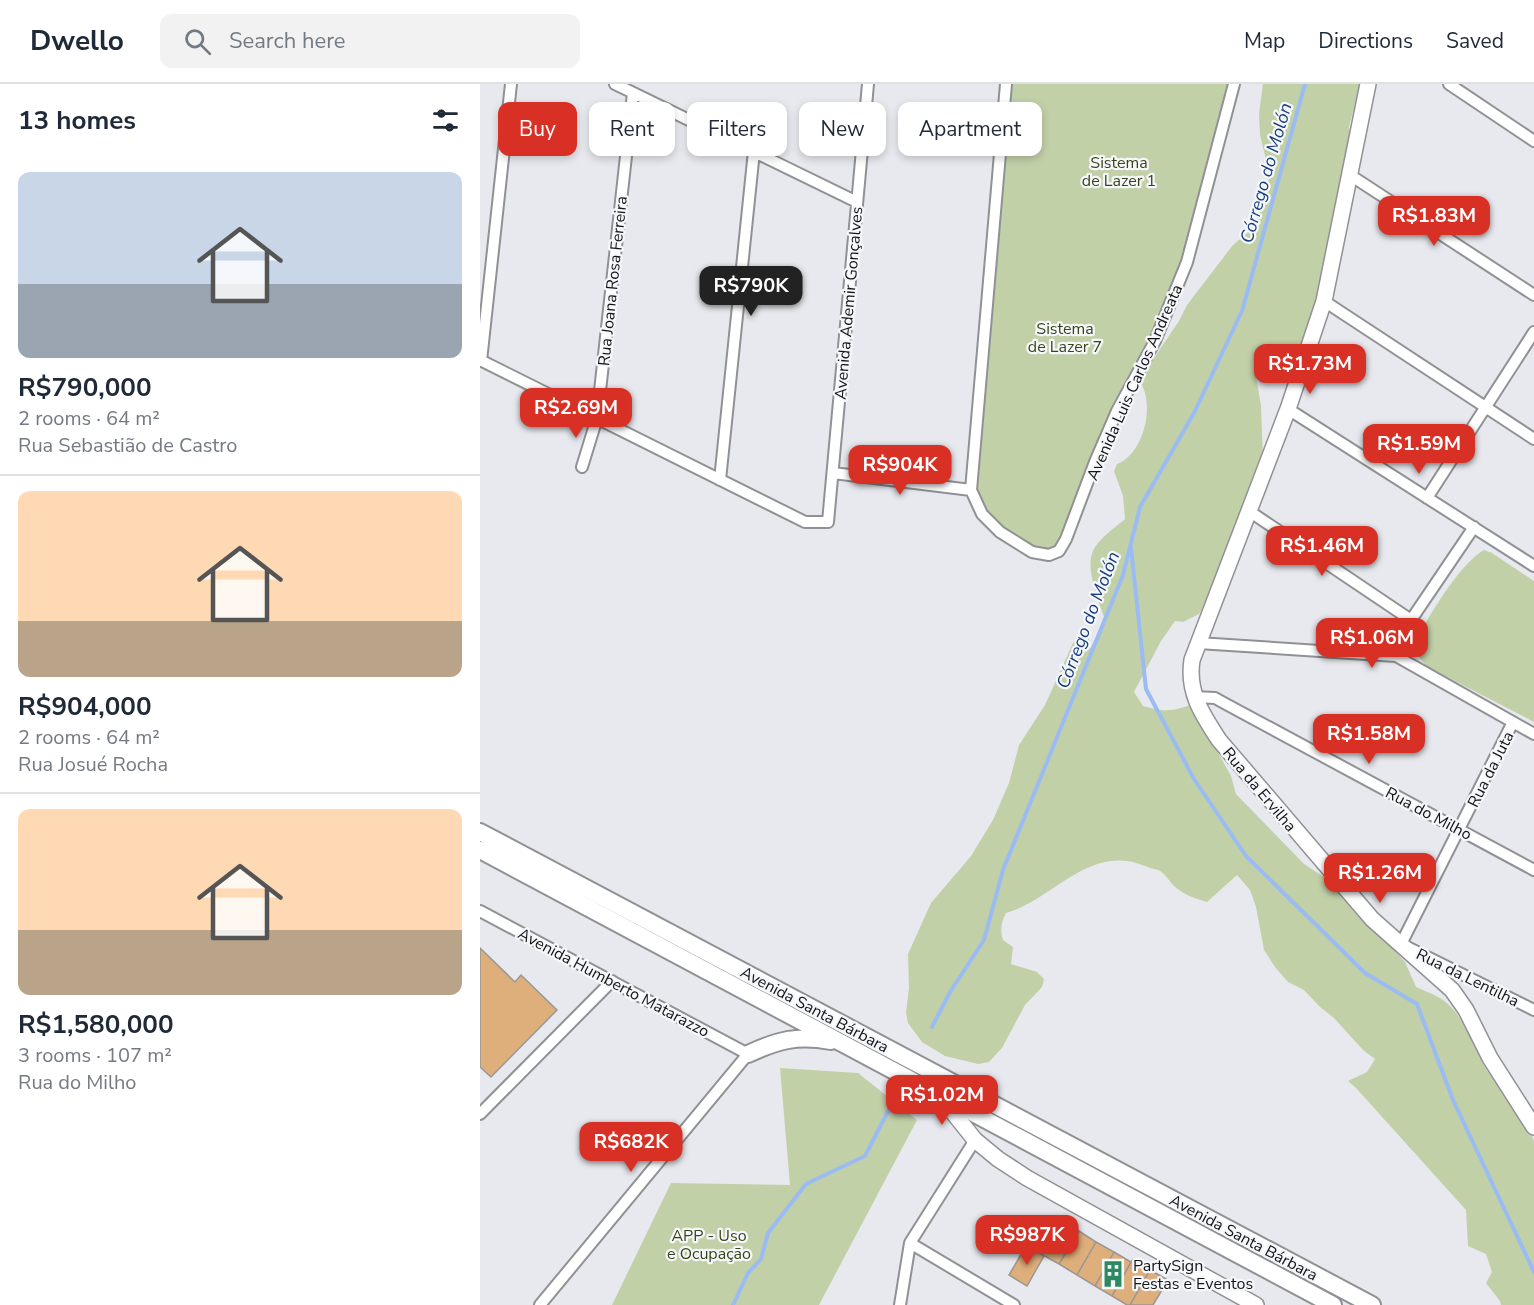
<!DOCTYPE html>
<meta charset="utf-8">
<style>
:root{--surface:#fff;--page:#f2f2f3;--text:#1f2937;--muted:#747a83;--line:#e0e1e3;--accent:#d93025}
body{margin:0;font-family:"Nunito Sans",sans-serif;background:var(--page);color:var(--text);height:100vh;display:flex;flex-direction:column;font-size:22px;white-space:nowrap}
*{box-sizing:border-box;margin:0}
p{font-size:20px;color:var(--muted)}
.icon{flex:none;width:33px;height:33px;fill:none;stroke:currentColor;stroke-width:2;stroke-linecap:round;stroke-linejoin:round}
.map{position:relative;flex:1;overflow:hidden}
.side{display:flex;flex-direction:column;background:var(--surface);width:480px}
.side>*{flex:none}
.guide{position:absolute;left:18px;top:18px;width:570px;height:54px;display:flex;gap:12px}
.price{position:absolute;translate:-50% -51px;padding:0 14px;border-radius:12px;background:var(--accent);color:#fff;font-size:20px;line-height:39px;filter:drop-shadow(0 2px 3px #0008)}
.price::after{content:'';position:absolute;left:50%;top:36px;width:18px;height:14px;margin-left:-9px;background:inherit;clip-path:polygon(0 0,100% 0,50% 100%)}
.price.selected{background:#222;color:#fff}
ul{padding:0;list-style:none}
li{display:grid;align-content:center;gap:12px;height:318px;padding:0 18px}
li+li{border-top:2px solid var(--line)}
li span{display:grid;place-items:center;height:186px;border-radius:12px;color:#555}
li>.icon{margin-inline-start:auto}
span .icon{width:108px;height:108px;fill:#fffc;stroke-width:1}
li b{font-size:26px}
h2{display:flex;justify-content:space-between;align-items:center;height:72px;padding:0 18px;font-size:26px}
.chip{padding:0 21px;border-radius:12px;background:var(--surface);box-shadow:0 3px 9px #0003;font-size:21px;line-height:54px}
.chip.selected{background:var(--accent);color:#fff}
header{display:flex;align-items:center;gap:36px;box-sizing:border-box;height:84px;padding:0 30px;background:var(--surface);border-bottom:2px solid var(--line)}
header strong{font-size:28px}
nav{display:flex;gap:33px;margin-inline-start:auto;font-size:21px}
.search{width:420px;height:54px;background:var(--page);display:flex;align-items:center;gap:15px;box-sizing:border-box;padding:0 21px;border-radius:12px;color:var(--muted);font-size:22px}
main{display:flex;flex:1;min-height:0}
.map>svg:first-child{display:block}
.green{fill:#c2d0a8}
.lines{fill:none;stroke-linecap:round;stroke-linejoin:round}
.stream{stroke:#9bbbf3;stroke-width:4}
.building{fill:#deaf7b;stroke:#9a9793;stroke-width:1.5}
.street-casing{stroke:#909195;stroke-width:14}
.secondary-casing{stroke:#909195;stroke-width:18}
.primary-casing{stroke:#909195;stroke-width:20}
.street{stroke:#fff;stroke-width:10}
.secondary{stroke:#fff;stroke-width:15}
.primary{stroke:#fff;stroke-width:16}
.labels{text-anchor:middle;stroke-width:4.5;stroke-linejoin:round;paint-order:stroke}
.park-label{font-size:16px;fill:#374517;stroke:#f5f7fb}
.street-label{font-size:16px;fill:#151517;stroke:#f5f7fb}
.poi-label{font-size:16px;fill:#151517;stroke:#f5f7fb;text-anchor:start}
.water-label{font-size:18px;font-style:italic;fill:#193d7e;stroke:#f5f7fb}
</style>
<header>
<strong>Dwello</strong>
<div class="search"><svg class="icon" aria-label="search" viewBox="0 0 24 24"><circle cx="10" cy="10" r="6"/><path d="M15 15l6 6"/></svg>Search here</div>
<nav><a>Map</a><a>Directions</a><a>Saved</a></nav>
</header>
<main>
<section class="side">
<h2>13 homes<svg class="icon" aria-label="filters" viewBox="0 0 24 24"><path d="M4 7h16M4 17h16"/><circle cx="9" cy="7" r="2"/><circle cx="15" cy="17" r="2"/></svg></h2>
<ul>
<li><span style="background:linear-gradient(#c9d6e8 60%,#9aa5b1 0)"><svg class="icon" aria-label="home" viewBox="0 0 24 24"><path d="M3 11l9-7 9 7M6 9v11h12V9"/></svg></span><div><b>R$790,000</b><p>2 rooms · 64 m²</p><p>Rua Sebastião de Castro</p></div></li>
<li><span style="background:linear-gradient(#ffd9b3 70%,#b9a48a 0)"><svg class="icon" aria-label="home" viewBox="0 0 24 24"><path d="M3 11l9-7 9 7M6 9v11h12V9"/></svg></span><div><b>R$904,000</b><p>2 rooms · 64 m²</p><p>Rua Josué Rocha</p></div></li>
<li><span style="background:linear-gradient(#ffd9b3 65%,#b9a48a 0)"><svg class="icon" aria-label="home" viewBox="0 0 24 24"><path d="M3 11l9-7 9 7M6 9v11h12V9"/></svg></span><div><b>R$1,580,000</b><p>3 rooms · 107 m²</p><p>Rua do Milho</p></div></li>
</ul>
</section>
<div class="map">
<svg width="1054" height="1221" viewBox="0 0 1054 1221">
<rect width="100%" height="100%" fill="#e8e9ee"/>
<path class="green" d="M526,0h228l-47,178 -46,107 13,-11 25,-37 8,-16 46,-60 18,-15 7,-17 12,-37 -10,-41 -1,-21 4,-30h97l-11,43 3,32 -34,154 -17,35 -15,12 -23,7 -7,10 5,28 2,56 -38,109 -26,44 -16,8 -8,-1 -14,20 -27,51 9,14c24,7 32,5 55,-4l16,43 17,31 5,18 68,70 32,21 69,77 11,25c11,5 24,9 33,18 19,18 25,46 39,67 17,25 35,41 46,69v164h-33l-1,-4 -14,-18 6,-11 -6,-18 -18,-8 -2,-36 -110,-122 -8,-7 19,-9 8,-13 -12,-9 -29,-32 -14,-11 -16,-17 -16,-8 -13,-15 -11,-17 -8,-43 -6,-17 -13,-15 -30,27c-13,-4 -23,-7 -33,-16 -5,-5 -10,-14 -16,-16 -10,-2 -21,-8 -31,-9 -46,-6 -80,41 -121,52 -5,9 -6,17 -3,27l10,7 -2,17 26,8 7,7 -2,8 -17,18 -23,43 -13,14 -11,2 -33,-8 -23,-14 -14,-19 -2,-10 3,-25 -1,-34 23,-51 40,-47 22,-36 16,-37 10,-38 26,-40 28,-62 6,-9 6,-3 4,6 1,12 15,-30c-6,-15 -19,-50 -13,-65 4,-14 23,-26 33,-35l-2,-23 -9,-25 3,-7c28,-10 40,-65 20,-86l-71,161 -17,16 -49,-23 -29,-42z
M1004,466l8,3 42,28v141l-108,-56 -12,-15 -1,-7c16,-27 45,-79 71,-94z
M300,984l78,5 59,47 -98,185h-207l59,-122 119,2z"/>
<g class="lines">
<path class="stream" d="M651,464l15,141 48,90 52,77 119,117 52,31 36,96 81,172
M452,943l18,-35 34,-52 19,-70 120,-295 17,-68 54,-94 48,-102 63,-227
M253,1221l15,-32 13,-14 7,-26 38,-49 59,-28 36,-70"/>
</g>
<path class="building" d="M0,864l35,34 6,-7 36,35 -66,67 -11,-10z
M582,1138l17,9 -20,33 -18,-10z
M599,1147l17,11 -19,33 -18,-11z
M616,1158l18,10 -19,34 -18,-11z
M546,1162l18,10 -17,30 -18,-11z
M634,1168l17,10 -19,34 -17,-10z
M653,1175l17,11 -20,35h-3l-15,-9z
M670,1186l18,10 -15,25h-23z"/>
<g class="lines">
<defs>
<path id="street" d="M135,0l242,118
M526,0l-35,406 11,24 18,18 32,20 17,3 10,-4 7,-12 29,-77 22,-51 38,-70 32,-79 47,-178
M969,0l85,57
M870,91l184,120
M844,217l210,138
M0,276l325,162h23l40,-438
M1,277l30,-277
M808,325l246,157
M102,383l15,-49 36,-325
M353,389l138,17
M240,396l34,-329
M947,414l107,-166
M769,427l162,109
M718,559l198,13 138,78
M916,572l15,-36 63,-93
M714,613l21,1 9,5 310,167
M1033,638l-112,222 133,66
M0,827l268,143 -208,251
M0,1030l132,-133
M430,1159l104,62
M420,1221l10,-62 65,-103"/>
<path id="secondary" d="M888,0l-44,217 -36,108 -96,251c-5,32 10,54 27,80l153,179 80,71 14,20 24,48 44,69
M459,1011l36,45 23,19 29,19 229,127"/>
<path id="primary" d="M0,748l892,473
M0,766l853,455
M268,970c30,-14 49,-19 83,-13"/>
</defs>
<use href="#street" class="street-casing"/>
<use href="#secondary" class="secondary-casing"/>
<use href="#primary" class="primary-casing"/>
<use href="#street" class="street"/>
<use href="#secondary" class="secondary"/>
<use href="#primary" class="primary"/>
</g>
<defs>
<symbol id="building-bare" viewBox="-9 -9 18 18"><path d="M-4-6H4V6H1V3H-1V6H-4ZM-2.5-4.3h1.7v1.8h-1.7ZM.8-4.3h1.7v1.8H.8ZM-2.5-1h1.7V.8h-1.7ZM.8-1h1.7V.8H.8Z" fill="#2c8a62" stroke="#f5f7fb" stroke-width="2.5" paint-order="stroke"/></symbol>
</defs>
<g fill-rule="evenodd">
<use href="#building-bare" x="614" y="1171" width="38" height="38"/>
</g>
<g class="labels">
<g class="park-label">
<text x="639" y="84">Sistema<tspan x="639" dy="18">de Lazer 1</tspan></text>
<text x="585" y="250">Sistema<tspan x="585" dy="18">de Lazer 7</tspan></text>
<text x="229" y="1157">APP - Uso<tspan x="229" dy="18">e Ocupação</tspan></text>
</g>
<g class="street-label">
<text transform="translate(132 197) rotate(-84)" y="6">Rua Joana Rosa Ferreira</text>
<text transform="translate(368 219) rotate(-85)" y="6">Avenida Ademir Gonçalves</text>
<text transform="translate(654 298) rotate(-66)" y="6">Avenida Luis Carlos Andreata</text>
<text transform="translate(1010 685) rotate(-63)" y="6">Rua da Juta</text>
<text transform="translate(780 705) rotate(50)" y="6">Rua da Ervilha</text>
<text transform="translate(949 729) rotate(28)" y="6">Rua do Milho</text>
<text transform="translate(988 893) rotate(26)" y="6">Rua da Lentilha</text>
<text transform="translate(134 898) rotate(28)" y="6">Avenida Humberto Matarazzo</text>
<text transform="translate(335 925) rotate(28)" y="6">Avenida Santa Bárbara</text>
<text transform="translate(764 1153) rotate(28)" y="6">Avenida Santa Bárbara</text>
</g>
<g class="poi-label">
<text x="653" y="1187">PartySign<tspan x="653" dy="18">Festas e Eventos</tspan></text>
</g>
<g class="water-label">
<text transform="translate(786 89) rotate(-74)" y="6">Córrego do Molón</text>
<text transform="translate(608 536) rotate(-69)" y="6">Córrego do Molón</text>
</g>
</g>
</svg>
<b class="price" style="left:954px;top:163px">R$1.83M</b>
<b class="price selected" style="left:271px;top:233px">R$790K</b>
<b class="price" style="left:830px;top:311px">R$1.73M</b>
<b class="price" style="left:96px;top:355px">R$2.69M</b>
<b class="price" style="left:939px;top:391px">R$1.59M</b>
<b class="price" style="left:420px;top:412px">R$904K</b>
<b class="price" style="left:842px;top:493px">R$1.46M</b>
<b class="price" style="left:892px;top:585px">R$1.06M</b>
<b class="price" style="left:889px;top:681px">R$1.58M</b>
<b class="price" style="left:900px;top:820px">R$1.26M</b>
<b class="price" style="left:462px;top:1042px">R$1.02M</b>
<b class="price" style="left:151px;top:1089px">R$682K</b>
<b class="price" style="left:547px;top:1182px">R$987K</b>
<div class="guide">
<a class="chip selected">Buy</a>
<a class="chip">Rent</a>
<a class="chip">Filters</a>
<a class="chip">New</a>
<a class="chip">Apartment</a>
</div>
</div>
</main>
